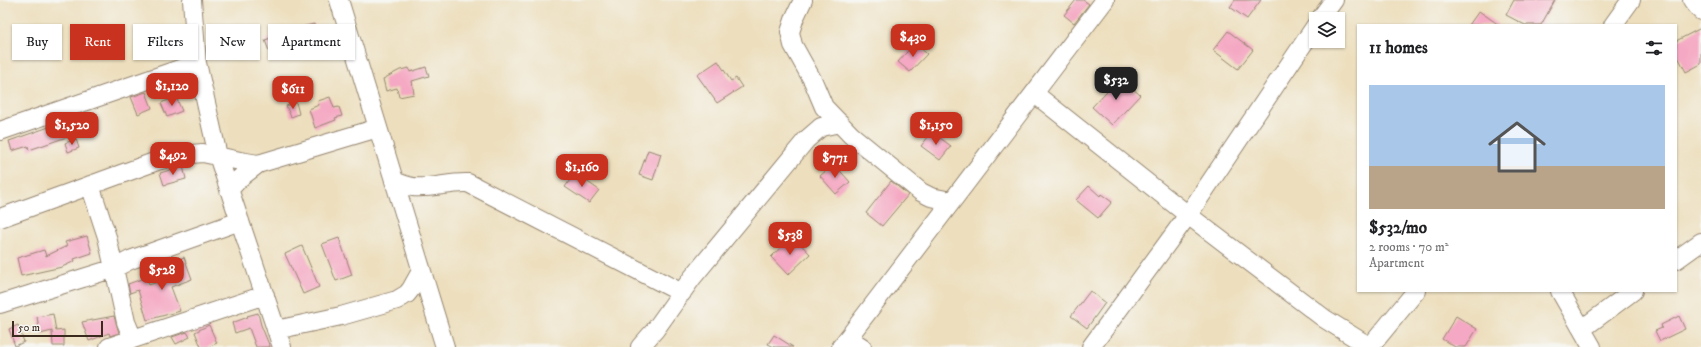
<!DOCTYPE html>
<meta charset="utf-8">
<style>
:root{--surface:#fff;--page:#f2f2f2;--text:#202124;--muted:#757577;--line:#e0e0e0;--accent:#c8321e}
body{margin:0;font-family:"IM FELL DW Pica",serif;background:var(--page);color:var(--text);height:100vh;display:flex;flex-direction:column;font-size:15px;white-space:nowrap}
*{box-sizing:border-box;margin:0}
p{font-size:13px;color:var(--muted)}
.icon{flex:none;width:22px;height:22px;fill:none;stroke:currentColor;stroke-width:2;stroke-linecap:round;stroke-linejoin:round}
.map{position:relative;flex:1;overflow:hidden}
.details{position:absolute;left:1357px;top:24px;width:320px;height:268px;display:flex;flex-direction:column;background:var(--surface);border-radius:0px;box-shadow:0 1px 3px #0004}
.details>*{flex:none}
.top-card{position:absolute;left:12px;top:24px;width:380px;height:36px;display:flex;gap:8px}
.controls{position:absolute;left:1309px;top:12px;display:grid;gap:8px}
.controls a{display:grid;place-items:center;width:36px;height:36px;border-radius:0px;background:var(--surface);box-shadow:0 1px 3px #0004;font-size:20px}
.scale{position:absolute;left:12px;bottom:10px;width:91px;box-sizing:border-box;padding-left:4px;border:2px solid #3b2a1e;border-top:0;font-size:11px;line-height:14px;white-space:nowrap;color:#3b2a1e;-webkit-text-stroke:3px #f6f6f2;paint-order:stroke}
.price{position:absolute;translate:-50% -34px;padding:0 9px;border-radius:8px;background:var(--accent);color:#fff;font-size:13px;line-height:26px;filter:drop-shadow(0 1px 2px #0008)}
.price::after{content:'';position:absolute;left:50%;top:24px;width:12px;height:9px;margin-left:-6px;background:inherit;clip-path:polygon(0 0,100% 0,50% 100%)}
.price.selected{background:#222;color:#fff}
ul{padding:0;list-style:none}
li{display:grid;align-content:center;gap:8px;height:212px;padding:0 12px}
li+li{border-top:1px solid var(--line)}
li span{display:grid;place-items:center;height:124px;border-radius:0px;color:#555}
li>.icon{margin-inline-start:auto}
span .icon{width:72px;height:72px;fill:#fffc;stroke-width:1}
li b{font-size:17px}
h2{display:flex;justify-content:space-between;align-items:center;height:48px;padding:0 12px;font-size:17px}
.tag{padding:0 14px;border-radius:0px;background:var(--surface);box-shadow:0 1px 3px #0004;font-size:14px;line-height:36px}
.tag.selected{background:var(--accent);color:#fff}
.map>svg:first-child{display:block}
.building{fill:#f5a8c3}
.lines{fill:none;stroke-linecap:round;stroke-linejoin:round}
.minor-casing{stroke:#94846e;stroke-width:20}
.minor{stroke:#fff;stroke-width:18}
</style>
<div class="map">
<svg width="1701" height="347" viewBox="0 0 1701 347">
<rect width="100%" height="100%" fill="#f6f6f2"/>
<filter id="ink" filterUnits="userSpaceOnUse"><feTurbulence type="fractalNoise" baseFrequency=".025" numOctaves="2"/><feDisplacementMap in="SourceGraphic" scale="8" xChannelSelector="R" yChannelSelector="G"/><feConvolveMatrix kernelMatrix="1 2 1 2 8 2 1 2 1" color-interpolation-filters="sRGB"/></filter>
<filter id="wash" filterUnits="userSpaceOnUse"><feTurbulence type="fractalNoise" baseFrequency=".012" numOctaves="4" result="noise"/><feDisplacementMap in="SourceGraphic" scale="16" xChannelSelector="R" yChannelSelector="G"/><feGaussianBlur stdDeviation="0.9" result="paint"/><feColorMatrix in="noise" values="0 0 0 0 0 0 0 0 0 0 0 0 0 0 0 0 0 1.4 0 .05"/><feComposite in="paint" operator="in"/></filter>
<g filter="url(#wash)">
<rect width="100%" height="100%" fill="#eddfbe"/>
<g id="blocks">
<path class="building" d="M1076,0h7l6,4 -15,19 -10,-8z
M1235,0h26l-14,19 -17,-12z
M1514,0h41l-14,25h-16l-19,-10z
M1479,11l20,14h-30z
M314,24l1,5 5,-1 5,22 -28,7 -3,-11 -24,8 -5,-14 12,-4 -1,-3z
M1701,28v36l-15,8 -10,-19v-12z
M1228,31l25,19 -15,19 -25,-19z
M915,43l12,11 -17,18 -12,-10z
M718,61l13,20 5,-3 6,9 -25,16 -20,-28z
M426,67l3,9 -17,5 2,13 -15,3 -2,-9 -11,3 -3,-12 17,-9 9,-2 1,4z
M1120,77l20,18 -28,30 -20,-18z
M146,92l6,16 -14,6 -7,-17z
M176,97l6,14 -15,6 -6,-14z
M330,97l4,11 5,-1 3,9 -7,2 1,2 -21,8 -6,-19 10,-4 -1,-4z
M296,102l3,12 -8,3 -5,-11z
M65,120l5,16 -41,14 -1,-4 -16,5 -3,-10 40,-14 -1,-1z
M932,132l19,14 -11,14 -19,-14z
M76,139l3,9 -11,4 -3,-9z
M648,150l13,4 -8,26 -14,-5z
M834,164l16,18 -14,12 -16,-18z
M183,166l3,13 -22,6 -4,-12z
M575,173l24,17 -10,13 -24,-16z
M891,181l17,14 -26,31 -16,-13z
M1089,186l11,10 1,-2 11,8 -14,16 -22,-18z
M87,236l5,17 -18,6 1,2 -13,6 -41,9 -4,-18 27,-8 2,6 21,-10 -2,-4z
M793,236l17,18 -22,21 -17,-18z
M339,238l13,37 -16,6 -14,-37z
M302,246l17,41 -16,7 -18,-40z
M184,257l8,22 -21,8 9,24 -33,9 -9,-30 -8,3 -2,-9 19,-7 2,8 22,-8 -5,-13z
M1090,291l15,12 -18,25 -16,-12z
M258,313l3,12 9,22h-14l-7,-19 -14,5 -3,-10 16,-6 -1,-1z
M53,314l3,17 8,-1v16h-11l-1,-15 -12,3 -3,-17z
M114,316l5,17 -9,3 -1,-3 -20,8 -7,-19z
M1456,316l21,13 -11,18h-11l-13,-8z
M1679,316l6,13 -25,12 -5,-10 7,-3 -1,-3z
M18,325l6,17 -9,4 -6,-17z
M209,325l8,18 -9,4h-7l-6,-15z
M187,332l3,5 -14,7 -4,-7z
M774,335l19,12h-19l-6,-3z"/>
</g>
</g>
<g filter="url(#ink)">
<use href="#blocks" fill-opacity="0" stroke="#94846e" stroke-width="1"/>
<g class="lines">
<defs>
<path id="minor" d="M192,0l5,63 21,93 64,191
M339,0l106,347
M803,0l-8,17 -5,15 3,13 20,36 11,26 27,28 70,57 10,5 20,4
M1692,0l9,11
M1320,19l14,-19
M1613,25l18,-25
M1035,94l153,121 137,104 45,28
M0,131l197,-68
M394,181c6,2 13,5 19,6 18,2 37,-5 55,-4l214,110
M90,185l17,52 19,85 7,17
M229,190l11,-12 18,-14
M0,218l157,-57 23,-6 23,-2 37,8 18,3 120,-36
M1676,260l25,-18
M1560,291l32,56
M0,304l115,-36 15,-8 110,-39
M1582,329l51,-38
M276,330l65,-14 56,-16 10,-6 4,-5 10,-18
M848,338l14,9
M109,347l156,-52
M640,347l15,-17 37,-52 114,-138 15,-13 19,-4
M841,347l264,-347
M1091,347l97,-132 128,-190
M1370,347l46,-56"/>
</defs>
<use href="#minor" class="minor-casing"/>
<use href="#minor" class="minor"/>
</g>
</g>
</svg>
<div class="controls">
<a><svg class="icon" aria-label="layers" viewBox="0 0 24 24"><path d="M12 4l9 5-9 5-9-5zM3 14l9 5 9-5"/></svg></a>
</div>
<div class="scale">50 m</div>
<b class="price" style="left:913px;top:58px">$430</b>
<b class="price selected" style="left:1116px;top:101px">$532</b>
<b class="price" style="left:172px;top:107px">$1,120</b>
<b class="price" style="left:293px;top:110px">$611</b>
<b class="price" style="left:72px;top:146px">$1,520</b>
<b class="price" style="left:936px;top:146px">$1,150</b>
<b class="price" style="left:173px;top:176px">$492</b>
<b class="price" style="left:835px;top:179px">$771</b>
<b class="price" style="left:582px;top:188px">$1,160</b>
<b class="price" style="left:790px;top:256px">$538</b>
<b class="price" style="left:162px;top:291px">$528</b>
<div class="top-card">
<a class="tag">Buy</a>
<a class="tag selected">Rent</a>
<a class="tag">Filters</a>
<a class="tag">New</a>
<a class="tag">Apartment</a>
</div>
<section class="details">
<h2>11 homes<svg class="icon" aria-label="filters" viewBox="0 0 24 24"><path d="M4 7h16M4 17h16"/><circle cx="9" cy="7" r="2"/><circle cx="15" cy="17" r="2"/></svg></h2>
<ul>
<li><span style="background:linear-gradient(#a9c7e8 65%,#b9a48a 0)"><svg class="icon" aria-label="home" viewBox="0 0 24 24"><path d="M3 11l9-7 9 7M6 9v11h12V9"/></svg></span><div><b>$532/mo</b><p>2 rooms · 70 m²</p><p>Apartment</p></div></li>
</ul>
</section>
</div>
